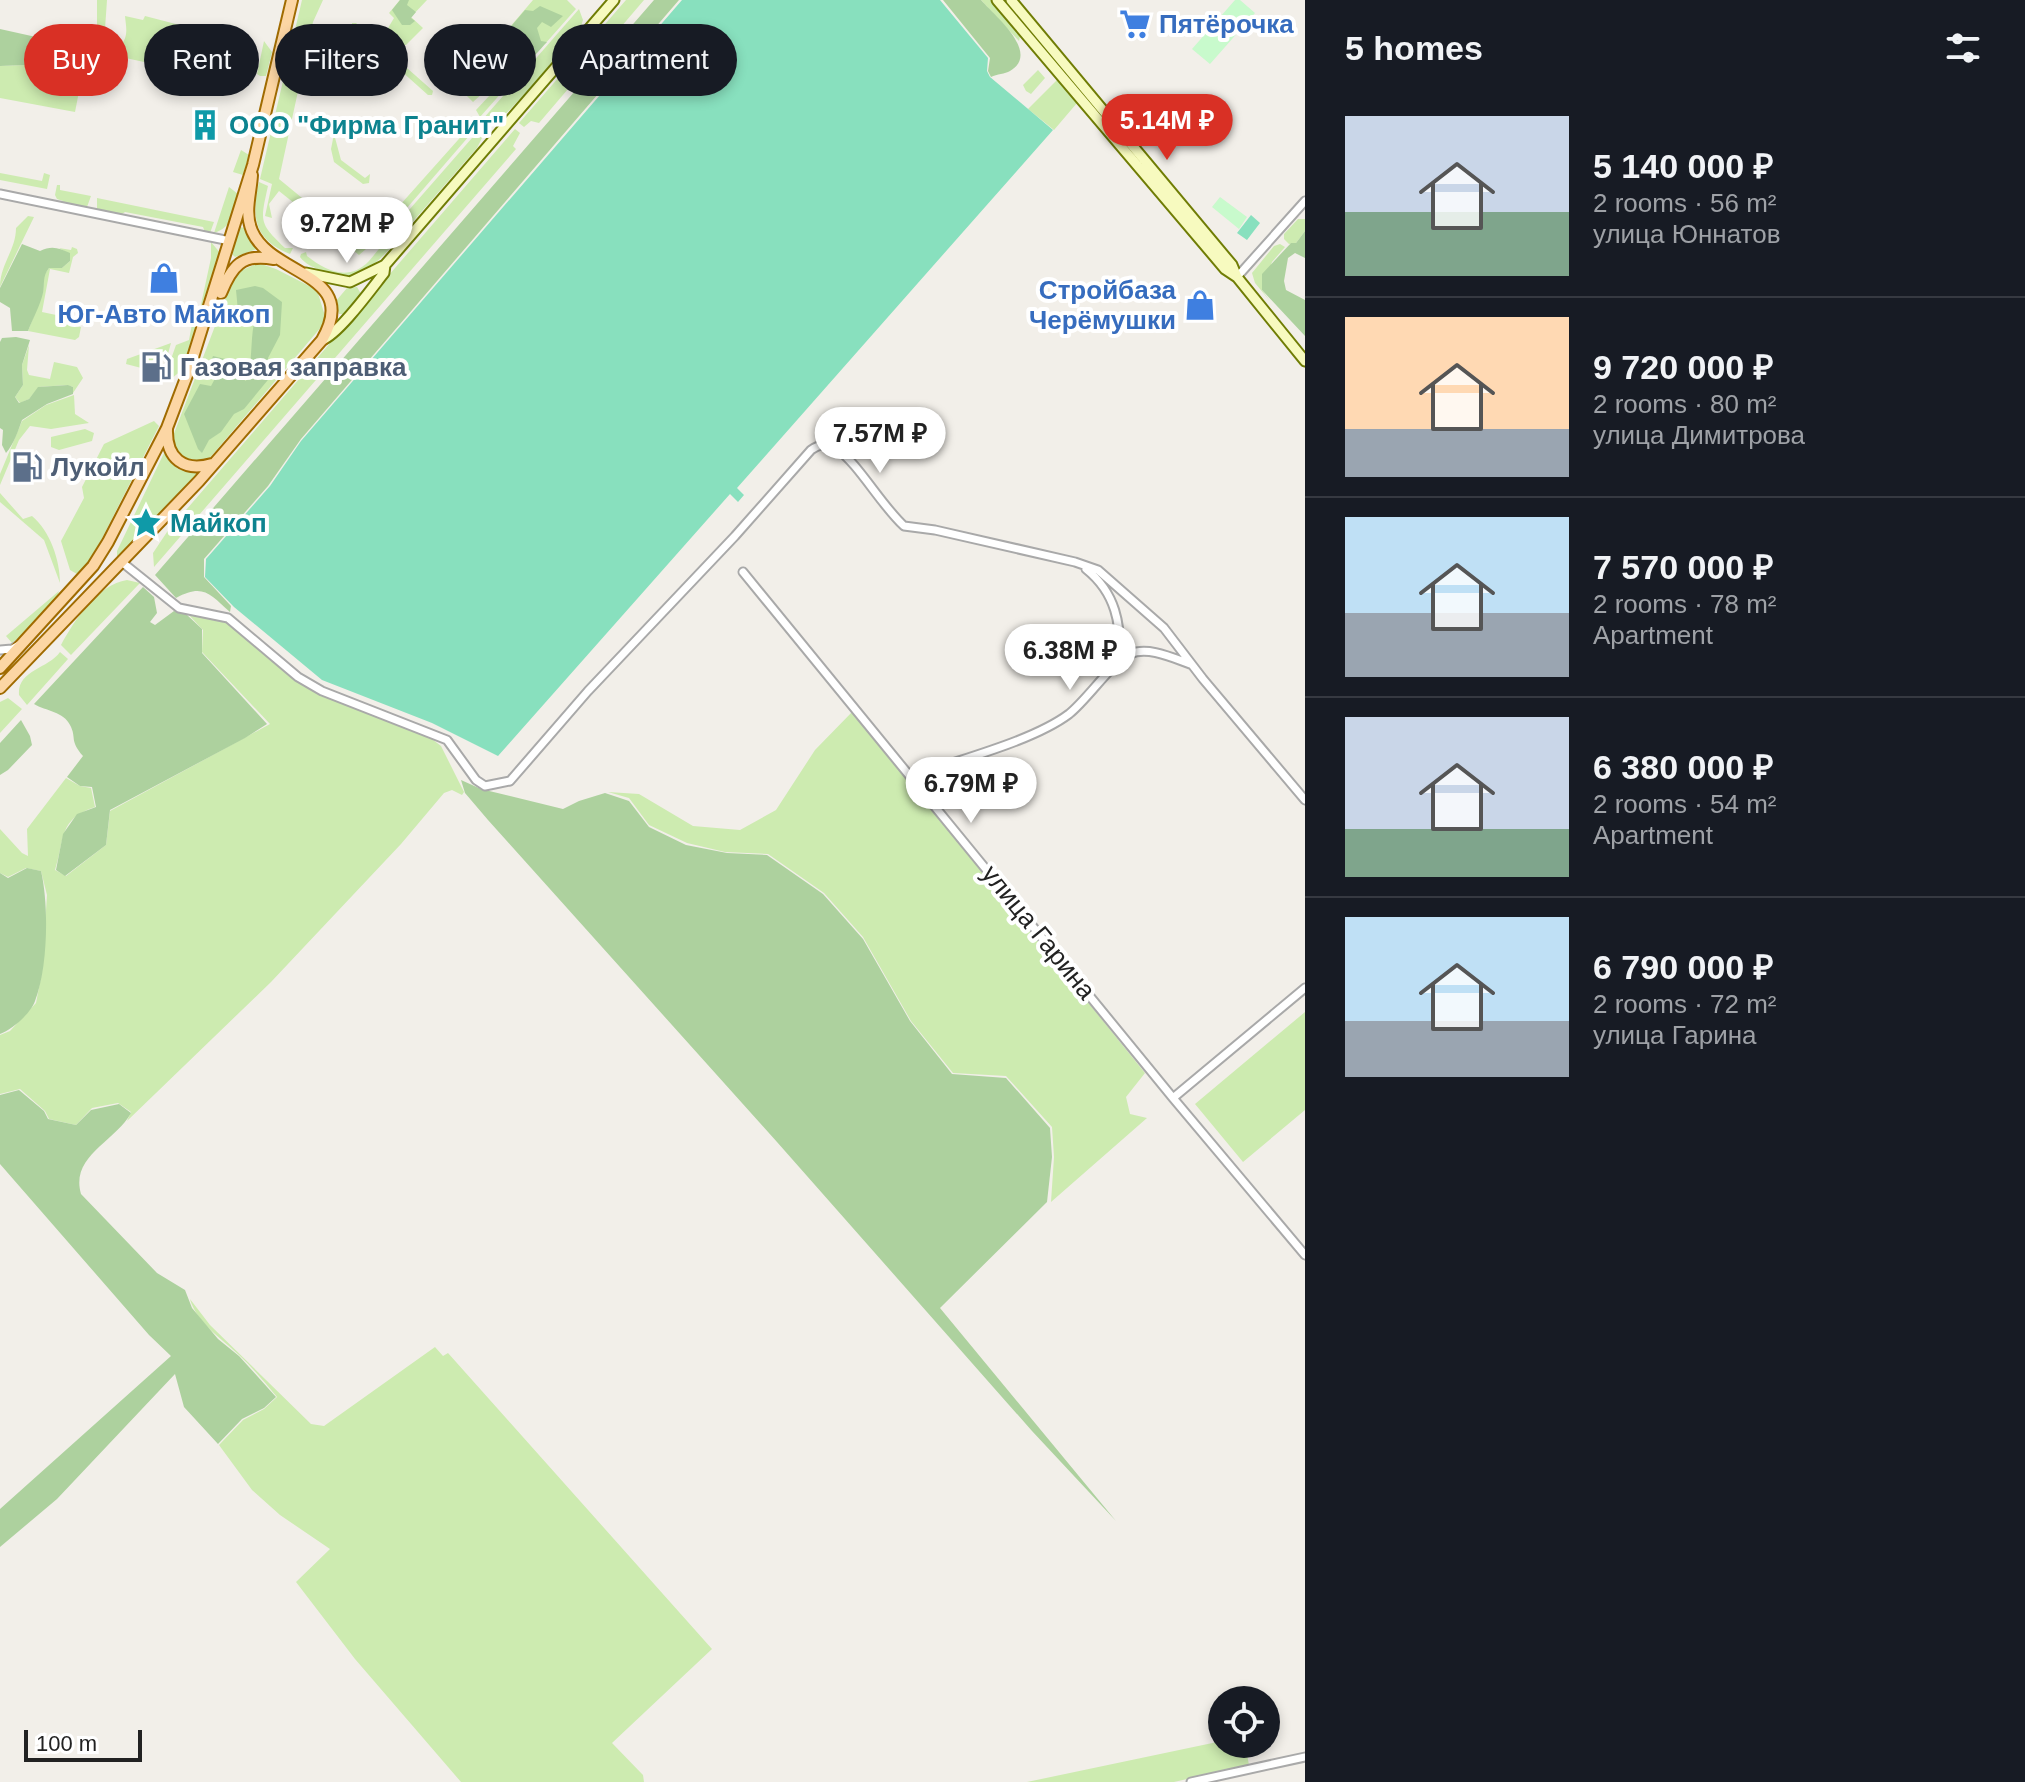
<!DOCTYPE html>
<meta charset="utf-8">
<style>
:root{--surface:#171b24;--page:#20242c;--text:#f1f3f6;--muted:#9ea1a6;--line:#363941;--accent:#d93025}
body{margin:0;font-family:Arial,sans-serif;background:var(--page);color:var(--text);height:100vh;display:flex;flex-direction:column;font-size:30px;white-space:nowrap}
*{box-sizing:border-box;margin:0}
p{font-size:26px;color:var(--muted)}
.icon{flex:none;width:44px;height:44px;fill:none;stroke:currentColor;stroke-width:2;stroke-linecap:round;stroke-linejoin:round}
.map{position:relative;flex:1;overflow:hidden}
.panel{display:flex;flex-direction:column;background:var(--surface);width:720px}
.panel>*{flex:none}
.banner{position:absolute;left:24px;top:24px;width:760px;height:72px;display:flex;gap:16px}
.controls{position:absolute;left:1208px;top:1686px;display:grid;gap:16px}
.controls a{display:grid;place-items:center;width:72px;height:72px;border-radius:50%;background:var(--surface);box-shadow:0 4px 12px #0003;font-size:40px}
.scale{position:absolute;left:24px;bottom:20px;width:118px;box-sizing:border-box;padding-left:8px;border:4px solid #222;border-top:0;font-size:22px;line-height:28px;white-space:nowrap;color:#222;-webkit-text-stroke:6px #fff;paint-order:stroke}
.price{position:absolute;translate:-50% -68px;padding:0 18px;border-radius:28px;background:#fff;color:#222;font-size:26px;line-height:52px;filter:drop-shadow(0 2px 4px #0008)}
.price::after{content:'';position:absolute;left:50%;top:48px;width:24px;height:18px;margin-left:-12px;background:inherit;clip-path:polygon(0 0,100% 0,50% 100%)}
.price.selected{background:var(--accent);color:#fff}
ul{padding:0;list-style:none}
li{display:flex;align-items:center;gap:24px;height:200px;padding:0 40px}
li+li{border-top:2px solid var(--line)}
li span{display:grid;place-items:center;flex:none;width:224px;height:160px;border-radius:0px;color:#555}
li>.icon{margin-inline-start:auto}
span .icon{width:96px;height:96px;fill:#fffc;stroke-width:1}
li b{font-size:34px}
h2{display:flex;justify-content:space-between;align-items:center;height:96px;padding:0 40px;font-size:34px}
.pill{padding:0 28px;border-radius:36px;background:var(--surface);box-shadow:0 4px 12px #0003;font-size:28px;line-height:72px}
.pill.selected{background:var(--accent);color:#fff}
main{display:flex;flex:1;min-height:0}
.map>svg:first-child{display:block}
.grass{fill:#cdebb0}
.forest{fill:#add19e}
.park{fill:#c8facc}
.pitch{fill:#88e0be}
.lines{fill:none;stroke-linecap:round;stroke-linejoin:round}
.minor-casing{stroke:#a9a9a9;stroke-width:11}
.secondary-casing{stroke:#707d05;stroke-width:13}
.primary-casing{stroke:#a06b00;stroke-width:14}
.minor{stroke:#fff;stroke-width:7}
.secondary{stroke:#f7fabf;stroke-width:9}
.primary{stroke:#fcd6a4;stroke-width:10}
.labels{text-anchor:middle;stroke-width:8;stroke-linejoin:round;paint-order:stroke}
.shop-label{font-size:26px;font-weight:bold;fill:#366cbe;stroke:#fff;text-anchor:start}
.culture-label{font-size:26px;font-weight:bold;fill:#0d838f;stroke:#fff;text-anchor:start}
.service-label{font-size:26px;font-weight:bold;fill:#4e5e75;stroke:#fff;text-anchor:start}
.street-label{font-size:26px;fill:#222;stroke:#fff}
</style>
<main>
<div class="map">
<svg width="1305" height="1782" viewBox="0 0 1305 1782">
<rect width="100%" height="100%" fill="#f2efe9"/>
<path class="grass" d="M97,0h10l-2,29 6,14 9,3c9,-9 6,-19 5,-30l18,4 2,-4 50,13 -6,26 -19,-3 -3,15 -69,-15 3,-14 -10,-2 1,-6 5,-5z
M302,0h21l-10,22 -34,157 79,65 9,-2 99,-111 -2,-10h6l6,7 -89,103 -28,24 -80,-64 -10,13 3,14 -7,-2 7,-32 -12,-5z
M400,0h27l-16,17 12,11 -17,17h-6l-15,-12 9,-15 -5,-5z
M533,0h34l9,9 -96,108 -4,-7 28,-30 -11,-10 -3,3 -3,-2 -10,12 7,9 -11,10 -11,-11 2,-10z
M626,0h18l-105,123 -8,-2 -7,6 -5,-4z
M981,0h16l25,28 -3,13z
M579,9l4,11 -3,9c-16,18 -71,88 -88,95l-10,-4z
M352,23h4l77,68 -1,4h-4l-76,-68z
M264,41l8,11 -6,24h-6l-3,-2z
M57,43l30,8 -12,61 -75,-14v-32l25,-1 6,-20 8,-1 11,5 10,-4z
M451,56l14,13 -13,14 -11,-5 -2,-8z
M1038,70l7,8 -14,16 -5,-3 -3,-6z
M1057,80l17,15 3,8 -23,27 -26,-21z
M515,129l5,4 -7,13 3,3 -362,418 -1,-14 14,-21z
M479,130l3,8 -5,10 -75,86 -9,-2 2,-6z
M334,134l7,26 24,18 5,-4 -1,9 -6,1 -29,-22 -3,-13z
M241,150l8,5 -6,20 -10,-3z
M0,173l42,8 2,-8 6,2 -3,14 -47,-9z
M259,182l9,4c-8,36 -9,37 17,62h8l-3,6c-36,-14 -39,-38 -31,-72z
M57,185h3v5l31,6 -4,11 -22,-3 -2,-3 -6,-2 -2,-4z
M229,187l9,7c-4,17 -5,33 -24,39z
M97,198l117,24 -4,11 -5,-1 -2,-5 -78,-15 -6,4 -22,-6z
M28,216l6,1 -34,70c0,-23 16,-37 16,-59z
M1298,219h7v12l-9,12 -7,1 -5,-5v-5z
M240,227l5,1 12,21 -22,8 -3,-3z
M391,238l4,4 -2,3c-20,23 -40,40 -71,26 -9,-4 -17,-7 -22,-14l1,-3 5,-2 1,4c19,15 42,26 62,5 7,-8 13,-17 22,-23z
M211,242l10,12 -16,51 -5,4 11,-51z
M1280,244l5,3 -13,15 -10,28 8,11 -15,-18 -3,-10 22,-27z
M72,247l5,2 1,4 -5,4 -4,16 -19,-4 -8,43 33,7 -1,7 7,1 -2,10 -4,3 -47,-9 15,-39 1,-17 5,-7h13l8,-7 -1,-7 -10,-6 12,2z
M258,263l18,6 41,21 8,26 -3,10 -114,134 -16,3 -13,-6 -6,-13v-8l60,-157 5,-7z
M357,287l4,7 -17,20h-5l-3,-13 11,-13z
M198,316l4,1 -20,53 -11,9h-7l12,-34 13,-5 4,-21z
M171,343l-5,18 -12,-4 -5,13 -23,-6 1,-5z
M29,345l-2,25 2,5 21,4 4,-17 23,5 6,11 -10,15v-6l-6,-2 -28,2 -10,12 -9,4 -5,-6 8,-12 -1,-20z
M74,395l1,19 14,9 -38,6 -21,-3 -11,14 -19,45v-11l22,-53 24,-16z
M154,421l5,5 -71,140 -11,8 -7,-4 -9,-29 23,-43 -2,-11 22,-43z
M85,429l9,4 -2,8 -33,9 -8,-3v-10z
M164,453l14,16 22,5 -80,83h-3v-6z
M0,493l23,26 9,-3c18,15 28,44 28,67l-16,-43 -44,-38z
M127,580l13,3 -69,72 -10,-10c13,-24 37,-61 66,-65z
M59,591c-6,22 -30,39 -47,52l-6,-7z
M188,614l39,9 76,63 125,50 13,10 23,46 -2,3 -10,-5 -8,3 -43,51 -130,138 -144,139 4,-9 -13,-9 -26,5 -16,17 -27,-6 -4,-8 -25,-22 -20,5v-59l10,-4 26,-28 6,-31 5,-77 -6,-24 -15,-3 -18,9 -8,-4v-44l22,24 6,3 -1,-27 39,-51 14,8 11,2 4,19c-37,12 -30,32 -40,63l11,6 40,-31 4,-34 160,-87 -68,-72 1,-22z
M60,652l8,7 -41,46 -8,-10c-2,-25 29,-26 41,-43z
M8,698l14,11 -22,24v-31z
M853,711l292,362 -19,24 4,17 17,4 -96,84 3,-45 -2,-30 -46,-51 -53,-3 -42,-52 -48,-84 -39,-44 -56,-39 -43,-2 -38,-9 -38,-18 -20,-27 -21,-6 31,2 54,32 47,4 36,-20 39,-60z
M1305,1012v98l-62,52 -48,-58z
M190,1299l20,26 101,99 13,2 111,-79 8,9 5,-3 264,296 -100,94 31,32 1,7h-183l-106,-123 -59,-77 34,-33 -50,-34 -28,-25 -33,-45 24,-25 21,-11 13,-12c-12,-14 -24,-29 -38,-42 -17,-16 -43,-33 -49,-56z
M1222,1741v3h23l4,21 -75,17h-147z"/>
<path class="forest" d="M400,0h9l-2,5 9,7 -5,6 4,3 -5,4h-8l-10,-15z
M654,0h25l-378,439 -33,47 -64,73v18l27,29 -1,6c-20,-18 -27,-29 -54,-14l-21,-23z
M943,0h38c14,16 60,53 29,71 -5,3 -13,3 -19,6l-3,-6 2,-13z
M540,6l23,10 -12,11 -9,-5 -5,6 4,13 6,1c-8,8 -14,19 -27,17l3,-17 -20,7 -38,45 -2,-1 1,-11 61,-72 8,1z
M0,29l36,8 15,-5 9,2 -3,9 3,2 -10,4 -10,-4h-9l-6,20 -25,1z
M1305,231v27l-10,-5 -7,5 -4,23 2,9 19,10v36l-43,-46v-16l29,-31h5z
M22,244l18,7c12,-6 19,-3 30,2v8l-8,7h-13c-7,9 -4,15 -6,25 -3,13 -10,25 -15,38h-16l-2,-23 -10,-6v-14z
M255,286l8,2 19,14 -2,33 -12,23 4,17 -28,34 -10,5 -13,18 -12,8 -7,13 -4,-4 -14,-35 16,-30 11,2 6,-11 -6,-14 2,-5 20,5 5,15 8,5c7,-18 4,-38 8,-58l-16,-12 -2,-21z
M16,337l14,3 -8,25 1,20 -8,12 4,6 10,-4 9,-12 30,-2 5,2v7l-26,10 -25,16c-4,11 -8,24 -16,33l-4,-8 1,-15 -3,-2v-86l2,-4z
M143,587l11,10 3,16 -7,9 5,3 19,-14 12,3 16,15v24l65,71 -22,14 -135,72 -4,35 -41,31 -9,-6 7,-36 14,-20 19,-7 -4,-20 -12,-1 -13,-9 16,-21c-14,-16 -6,-18 -13,-31 -6,-13 -24,-14 -36,-21z
M21,720l9,16 2,9 -24,25 -8,5v-32z
M461,780l20,9 82,20 16,-8 26,-8 24,8 20,26 37,18 41,8 40,2 56,39 40,45 47,82 42,53 54,4 44,50 2,29 -5,45 -107,106 176,213 -84,-90 -255,-289 -289,-322 -23,-27z
M27,868l14,3c8,34 7,97 -6,130 -4,12 -23,29 -35,33v-161l8,5z
M19,1090l25,21 4,8 28,6 15,-15 28,-6 12,9c-16,29 -61,43 -50,81l76,79 28,17 7,18 26,31 21,17 37,41 -12,11 -22,11 -24,25 -34,-37 -9,-33 -118,125 -57,48v-38l171,-153 -22,-21 -149,-171v-69z"/>
<path class="park" d="M1235,0h5l15,13 -45,51 -18,-15z
M1220,197l27,20 -8,12 -27,-22z"/>
<path class="pitch" d="M682,0h258l48,58 -1,13 3,6 63,53 -316,358 7,7 -6,7 -8,-8 -232,262 -66,-33 -110,-43 -88,-73 -29,-30 1,-18 64,-73 31,-45z
M1251,215l9,8 -13,17 -10,-7z"/>
<g class="lines">
<defs>
<path id="minor" d="M0,194l230,47
M1237,277l68,-76
M123,563l56,45 49,10 70,59 24,14 125,49 29,40 9,6 25,-5 78,-90 147,-155 76,-86c7,-5 17,-8 25,-2 22,15 45,57 68,78l31,4 140,32 23,8 66,58 39,51 102,121
M1086,569c30,24 35,55 34,91
M743,572l430,526 132,157
M0,650l12,-1 7,-4
M937,768c39,-13 100,-30 132,-54 19,-15 44,-53 61,-60 18,-8 43,4 60,10
M1173,1098l132,-110
M1191,1782l114,-25"/>
<path id="secondary" d="M997,0l228,269 12,8
M1011,0l221,265 5,12 68,84
M306,273l44,9 35,-17
M322,340c17,-6 50,-52 62,-67l1,-8 229,-265"/>
<path id="primary" d="M221,293c11,-27 21,-40 53,-34
M167,429c-1,30 17,43 45,35
M0,668l93,-102 15,-24 59,-114 22,-58 64,-205 39,-165
M0,688l199,-207 123,-141c39,-67 -51,-64 -70,-109 -8,-19 -1,-37 0,-56"/>
</defs>
<use href="#minor" class="minor-casing"/>
<use href="#secondary" class="secondary-casing"/>
<use href="#primary" class="primary-casing"/>
<use href="#minor" class="minor"/>
<use href="#secondary" class="secondary"/>
<use href="#primary" class="primary"/>
</g>
<defs>
<symbol id="supermarket-bare" viewBox="-9 -9 18 18"><path d="M-6-5.5h2.5l.6 2H6L4.5 2H-2.5L-4.4-4H-6ZM-1.5 3.2a1.3 1.3 0 1 0 .1 0ZM3 3.2a1.3 1.3 0 1 0 .1 0Z" fill="#3f7fe0" stroke="#fff" stroke-width="2.5" paint-order="stroke"/></symbol>
<symbol id="building-bare" viewBox="-9 -9 18 18"><path d="M-4-6H4V6H1V3H-1V6H-4ZM-2.5-4.3h1.7v1.8h-1.7ZM.8-4.3h1.7v1.8H.8ZM-2.5-1h1.7V.8h-1.7ZM.8-1h1.7V.8H.8Z" fill="#0f9aa8" stroke="#fff" stroke-width="2.5" paint-order="stroke"/></symbol>
<symbol id="shop-bare" viewBox="-9 -9 18 18"><path d="M-5-2.5h2.3a2.7 3.5 0 0 1 5.4 0H5L5.5 6h-11ZM-1.5-2.5h3a1.5 2.3 0 0 0-3 0Z" fill="#3f7fe0" stroke="#fff" stroke-width="2.5" paint-order="stroke"/></symbol>
<symbol id="fuel-bare" viewBox="-9 -9 18 18"><path d="M-5.5-6h7V0h2V4h1.3V-2.5L3-4.5l.8-.8L6-3V5H2.5V1h-1V6h-7ZM-4.2-4.7v3.2H.2V-4.7Z" fill="#5c6f8a" stroke="#fff" stroke-width="2.5" paint-order="stroke"/></symbol>
<symbol id="sight-bare" viewBox="-9 -9 18 18"><path d="M0-6L1.8-2.2L6-1.7L2.9 1.2L3.7 5.4L0 3.3L-3.7 5.4L-2.9 1.2L-6-1.7L-1.8-2.2Z" fill="#0f9aa8" stroke="#fff" stroke-width="2.5" paint-order="stroke"/></symbol>
</defs>
<g fill-rule="evenodd">
<use href="#supermarket-bare" x="1113" y="2" width="44" height="44"/>
<use href="#building-bare" x="183" y="103" width="44" height="44"/>
<use href="#shop-bare" x="142" y="256" width="44" height="44"/>
<use href="#shop-bare" x="1178" y="283" width="44" height="44"/>
<use href="#fuel-bare" x="134" y="345" width="44" height="44"/>
<use href="#fuel-bare" x="5" y="445" width="44" height="44"/>
<use href="#sight-bare" x="124" y="501" width="44" height="44"/>
</g>
<g class="labels">
<g class="shop-label">
<text x="1159" y="33">Пятёрочка</text>
<text x="1176" y="299" text-anchor="end">Стройбаза<tspan x="1176" dy="30">Черёмушки</tspan></text>
<text x="164" y="323" text-anchor="middle">Юг-Авто Майкоп</text>
</g>
<g class="culture-label">
<text x="229" y="134">ООО "Фирма Гранит"</text>
<text x="170" y="532">Майкоп</text>
</g>
<g class="service-label">
<text x="180" y="376">Газовая заправка</text>
<text x="51" y="476">Лукойл</text>
</g>
<g class="street-label">
<text transform="translate(1039 932) rotate(51)" y="9">улица Гарина</text>
</g>
</g>
</svg>
<div class="controls">
<a><svg class="icon" aria-label="locate" viewBox="0 0 24 24"><circle cx="12" cy="12" r="6"/><path d="M12 2v4M12 18v4M2 12h4M18 12h4"/></svg></a>
</div>
<div class="scale">100 m</div>
<b class="price selected" style="left:1167px;top:162px">5.14M ₽</b>
<b class="price" style="left:347px;top:265px">9.72M ₽</b>
<b class="price" style="left:880px;top:475px">7.57M ₽</b>
<b class="price" style="left:1070px;top:692px">6.38M ₽</b>
<b class="price" style="left:971px;top:825px">6.79M ₽</b>
<div class="banner">
<a class="pill selected">Buy</a>
<a class="pill">Rent</a>
<a class="pill">Filters</a>
<a class="pill">New</a>
<a class="pill">Apartment</a>
</div>
</div>
<section class="panel">
<h2>5 homes<svg class="icon" aria-label="filters" viewBox="0 0 24 24"><path d="M4 7h16M4 17h16"/><circle cx="9" cy="7" r="2"/><circle cx="15" cy="17" r="2"/></svg></h2>
<ul>
<li><span style="background:linear-gradient(#c9d6e8 60%,#7fa58c 0)"><svg class="icon" aria-label="home" viewBox="0 0 24 24"><path d="M3 11l9-7 9 7M6 9v11h12V9"/></svg></span><div><b>5 140 000 ₽</b><p>2 rooms · 56 m²</p><p>улица Юннатов</p></div></li>
<li><span style="background:linear-gradient(#ffd9b3 70%,#9aa5b1 0)"><svg class="icon" aria-label="home" viewBox="0 0 24 24"><path d="M3 11l9-7 9 7M6 9v11h12V9"/></svg></span><div><b>9 720 000 ₽</b><p>2 rooms · 80 m²</p><p>улица Димитрова</p></div></li>
<li><span style="background:linear-gradient(#bfe0f5 60%,#9aa5b1 0)"><svg class="icon" aria-label="home" viewBox="0 0 24 24"><path d="M3 11l9-7 9 7M6 9v11h12V9"/></svg></span><div><b>7 570 000 ₽</b><p>2 rooms · 78 m²</p><p>Apartment</p></div></li>
<li><span style="background:linear-gradient(#c9d6e8 70%,#7fa58c 0)"><svg class="icon" aria-label="home" viewBox="0 0 24 24"><path d="M3 11l9-7 9 7M6 9v11h12V9"/></svg></span><div><b>6 380 000 ₽</b><p>2 rooms · 54 m²</p><p>Apartment</p></div></li>
<li><span style="background:linear-gradient(#bfe0f5 65%,#9aa5b1 0)"><svg class="icon" aria-label="home" viewBox="0 0 24 24"><path d="M3 11l9-7 9 7M6 9v11h12V9"/></svg></span><div><b>6 790 000 ₽</b><p>2 rooms · 72 m²</p><p>улица Гарина</p></div></li>
</ul>
</section>
</main>
